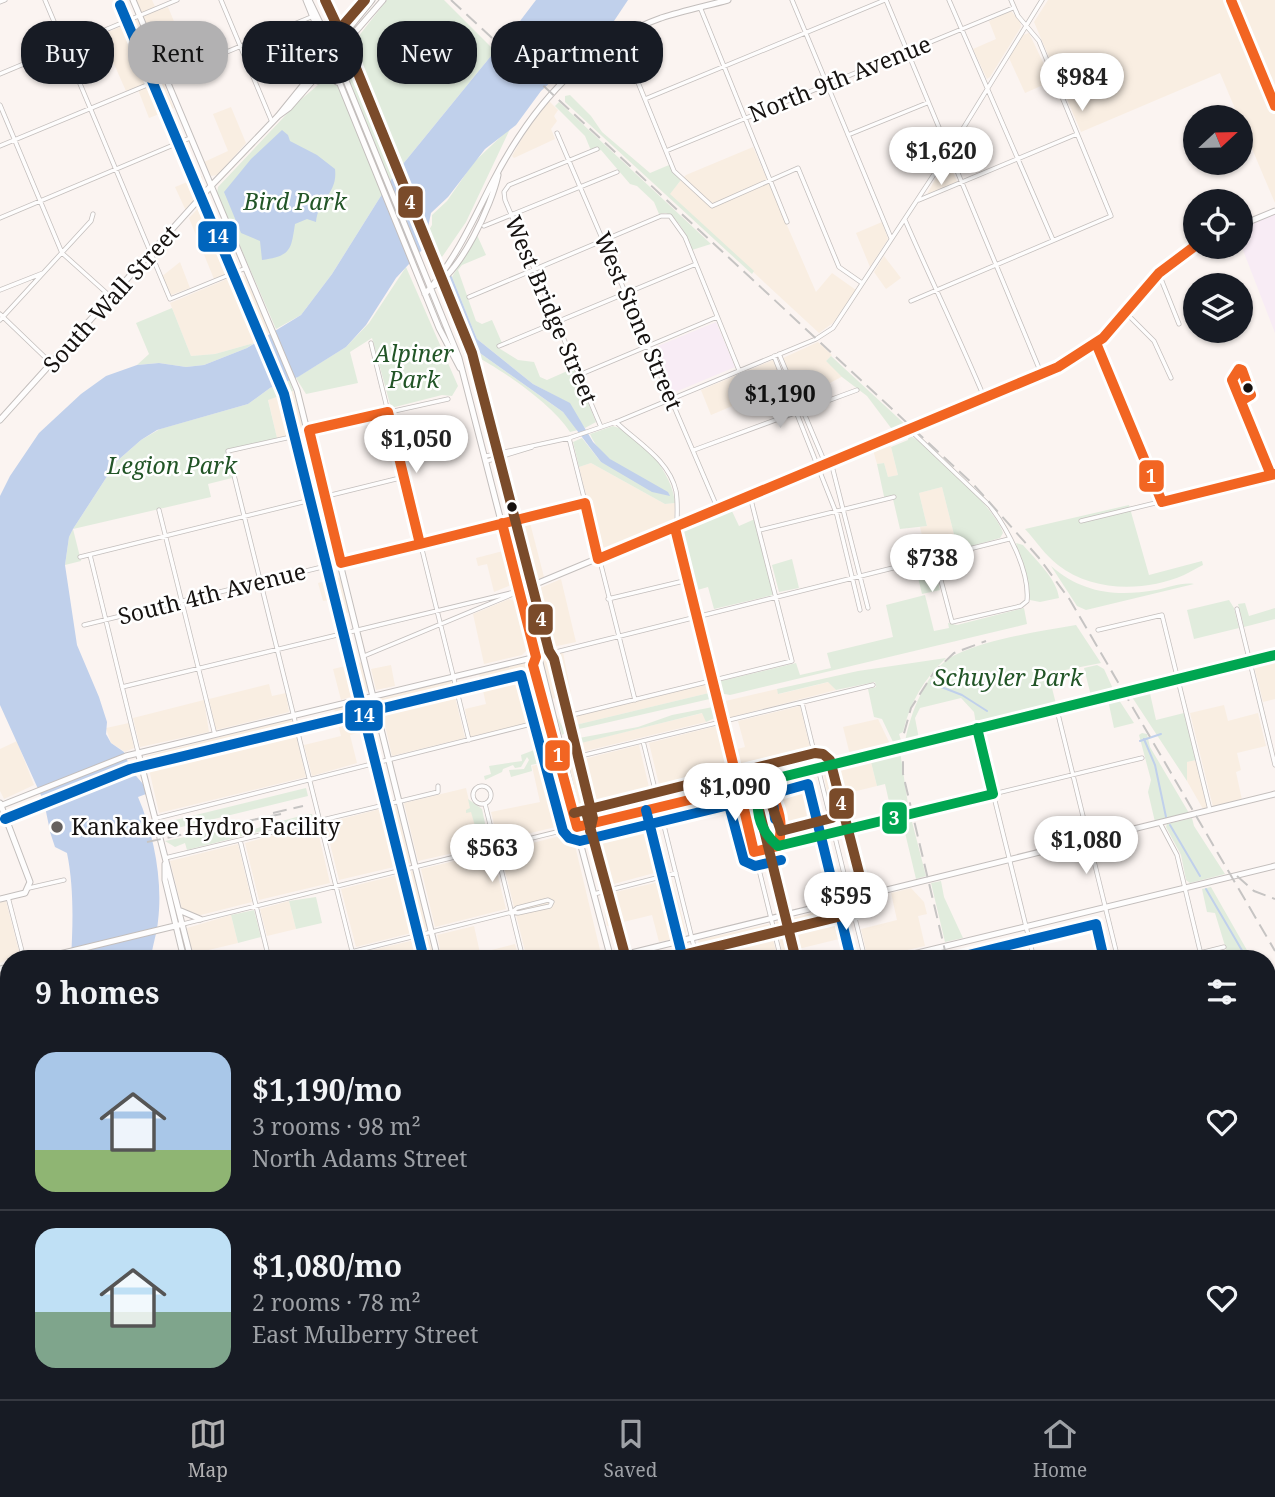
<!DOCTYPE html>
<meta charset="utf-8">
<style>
:root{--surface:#171b24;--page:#20242c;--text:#f1f3f6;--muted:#9ea1a6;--line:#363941;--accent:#b2b1b2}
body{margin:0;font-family:"Noto Serif",serif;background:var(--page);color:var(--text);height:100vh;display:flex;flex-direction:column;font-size:26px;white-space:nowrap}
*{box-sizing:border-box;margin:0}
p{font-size:23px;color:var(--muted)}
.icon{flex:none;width:38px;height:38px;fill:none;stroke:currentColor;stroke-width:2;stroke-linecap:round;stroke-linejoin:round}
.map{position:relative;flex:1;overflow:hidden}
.panel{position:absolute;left:0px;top:950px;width:1276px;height:450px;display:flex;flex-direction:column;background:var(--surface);border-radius:28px 28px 0 0;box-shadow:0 2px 5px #0004}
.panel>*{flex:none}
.banner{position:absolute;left:21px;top:21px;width:700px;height:63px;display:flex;gap:14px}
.needle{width:46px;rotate:68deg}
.fabs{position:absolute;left:1183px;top:105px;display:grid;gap:14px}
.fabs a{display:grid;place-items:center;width:70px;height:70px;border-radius:50%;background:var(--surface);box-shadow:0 2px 5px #0004;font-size:35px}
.price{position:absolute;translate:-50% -60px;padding:0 16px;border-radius:24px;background:#fff;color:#222;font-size:23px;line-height:46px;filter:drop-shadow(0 2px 4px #0008)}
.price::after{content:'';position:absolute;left:50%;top:42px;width:21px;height:16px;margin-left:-10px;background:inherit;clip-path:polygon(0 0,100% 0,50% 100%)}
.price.current{background:var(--accent);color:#111}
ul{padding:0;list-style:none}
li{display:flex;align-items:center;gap:21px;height:175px;padding:0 35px}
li+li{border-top:2px solid var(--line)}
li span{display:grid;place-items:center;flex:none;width:196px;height:140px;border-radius:21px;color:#555}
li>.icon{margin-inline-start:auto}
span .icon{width:84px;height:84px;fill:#fffc;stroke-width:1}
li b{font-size:30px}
h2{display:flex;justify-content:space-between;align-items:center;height:84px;padding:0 35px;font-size:30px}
.tag{padding:0 24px;border-radius:28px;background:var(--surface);box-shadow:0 2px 5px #0004;font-size:24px;line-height:63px}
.tag.current{background:var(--accent);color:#111}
.tabs{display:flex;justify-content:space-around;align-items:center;height:98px;border-top:2px solid var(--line);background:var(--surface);font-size:19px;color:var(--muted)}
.tabs a{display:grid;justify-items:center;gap:4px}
.tabs .current{color:var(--accent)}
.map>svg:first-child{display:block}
.commercial{fill:#f9eee2}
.education{fill:#f8ecf5}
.green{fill:#e1ecdd}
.water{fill:#c0d0eb}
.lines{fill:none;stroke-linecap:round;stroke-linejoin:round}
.stream{stroke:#c0d0eb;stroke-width:2}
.minor-casing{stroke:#c3bebc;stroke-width:5}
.major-casing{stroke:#c3bebc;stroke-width:7}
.minor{stroke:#fefdfd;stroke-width:3.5}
.major{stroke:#fefdfd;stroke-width:5}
.rail{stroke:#c6c4c3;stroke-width:2;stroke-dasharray:14 7;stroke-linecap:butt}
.bus-1-casing{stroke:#fff;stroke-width:16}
.bus-2-casing{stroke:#fff;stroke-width:16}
.bus-3-casing{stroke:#fff;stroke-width:16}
.bus-4-casing{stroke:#fff;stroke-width:16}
.bus-1{stroke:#f26522;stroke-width:10}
.bus-2{stroke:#0065bd;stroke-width:10}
.bus-3{stroke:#7a4b2a;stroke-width:10}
.bus-4{stroke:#00a651;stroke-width:10}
.bus-dot{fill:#161210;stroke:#fff;stroke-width:2.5}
.poi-dot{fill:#66615f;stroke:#fff;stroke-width:2.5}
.labels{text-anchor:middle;stroke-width:5;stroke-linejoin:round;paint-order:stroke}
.street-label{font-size:23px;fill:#161210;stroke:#fff}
.park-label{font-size:23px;font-style:italic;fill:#225527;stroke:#fff}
.poi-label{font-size:23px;fill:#161210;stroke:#fff;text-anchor:start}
.line-badge{stroke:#fff;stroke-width:2.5}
.badge-label{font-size:19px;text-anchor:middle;font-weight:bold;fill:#fff}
</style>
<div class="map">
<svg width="1275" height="1399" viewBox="0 0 1275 1399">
<rect width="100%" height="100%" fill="#fbf4f1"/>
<path class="commercial" d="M136,0h16l5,11 11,-4 8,19 -31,13 29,69 -25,10 -12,-31 -11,4 -12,-27 -8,3 -12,-29 49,-21z
M1048,0h227v203l-55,-130 -139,59 -47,-110z
M1011,11l9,10 1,6 -31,50 -3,2 -14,-30 23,-10 -7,-18z
M1029,33l23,48 -27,12 -16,-35 14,-23z
M549,101l9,9 -4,6 3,5 -6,8 4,10 -41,19 -2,-2 15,-26z
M231,107l15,36 -28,32 -7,1 -7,-14 24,-11 -15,-37z
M937,131l8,20 -13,20 -13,-33z
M753,147l63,145 16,-19 24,17 -23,33 -14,10 -150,-139 17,-19z
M946,160l3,1 8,21 -30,12z
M202,176l2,15 -18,20 -11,-24z
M209,197l30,68 -3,5 -22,9 -25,-61z
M882,222l6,17 -18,28 -14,-34z
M884,256l17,22 -15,11 -12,-17z
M180,262l10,26 -19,7 -10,-18z
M239,274l6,2 25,56 -16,11 -39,11 -24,2 -21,-53z
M818,342l14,13 -6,6 17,15 -15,8 1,4 -29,12 -17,-42z
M773,360l11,24 -73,31 -10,-25z
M293,391l12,41 -28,6 -9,-39z
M890,443l8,32 -10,2 -4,-14 -7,1 -4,-14z
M591,463l74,41 10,-1 -1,20 -74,29 -21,-85z
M942,487l16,63 -31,6 -7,-29 7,-1 -8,-33z
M529,519l15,58 -17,6 -4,-3 -13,-53 1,-3z
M503,551l8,34 -17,7 -7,-28 -9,2 -2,-8z
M341,577l9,35 -16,4 -4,-16 -7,1 -5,-18z
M561,579l15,63 -33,7 -4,-2 -13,-53z
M509,599l6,2 12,49 -5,5 -38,9 -11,-50z
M563,652l8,42 -19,5 -9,-41z
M1275,659v40l-12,3 -9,-36z
M362,662l6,29 -27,9 -8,-31z
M524,663l7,3 12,46 -2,5 -4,4 -67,16 -5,-28 21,-5 -7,-31z
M391,665l4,21 -19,4 -5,-21z
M451,680l14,58 -73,18 -13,-57z
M829,682l7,8 -108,28 -3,-2 -4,-14 56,-13 2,5z
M709,683l4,9 -150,36 -3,-9z
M269,684l3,12 14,-3 3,19 -73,18 -7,-31z
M368,699l4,2 6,26 -28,8 7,28 -45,13 -8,-31 37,-9 -7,-28z
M204,700l5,32 -69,15 -7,-29z
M1224,705l4,16 30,-8 8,33 -29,7 4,17 -5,2 6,28 -29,7 -23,-94z
M800,706l14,57 -71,19 -3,-1 -7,-31 12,-3 -7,-26z
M703,713l3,9 -137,33 -4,-2 -2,-6z
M290,719l3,3 13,55 -147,36 -13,-57z
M878,719l13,27 -41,9 -7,-28z
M129,723l5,25 -9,4 -14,-9 -5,-15z
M720,725l15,58 -72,18 -14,-58z
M17,741l17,44 -30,14 -4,-8v-42z
M639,745l14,59 -70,16 -15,-57z
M870,758l7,28 -49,12 -5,-28z
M556,760l13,58 -1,6 -70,17 -7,-29 49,-10 -8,-36z
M1196,760l11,47 -4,2 -16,-28v-19z
M805,774l8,32 -8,2 6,27 -52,13 -14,-59z
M466,788l14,59 -62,14 -14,-58z
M396,805l15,58 -72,17 -14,-57z
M655,811l14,58 -70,19 -14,-56 1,-3z
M316,823l14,60 -71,17 -14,-57z
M572,833l29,121 -11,5h-63l-27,-108z
M238,844l14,58 -55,14 -15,-7 -12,-48z
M492,852l14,57 -71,18 -14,-58z
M413,871l14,58 -71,18 -15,-58z
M672,879l14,53 -1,4 -26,6 -7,-27 -45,11 -5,-31z
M911,888l13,14 3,12 -9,2 7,30 -57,13 -7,-30 36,-9 -6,-27z
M6,901l14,54 -2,4h-9l-9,4v-61z
M289,901l7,28 -29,7 -7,-27z
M836,907l7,31 -61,15 -6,-31z
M231,915l7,28 -46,11 -5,-26z
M769,924l9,35h-77l-3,-19z
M474,926l6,27 35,-9 4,15h-77l-5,-24z
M428,937l7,22h-77l1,-6z"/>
<path class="education" d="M1275,214v119l-34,-88v-17z
M716,322l19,45 -62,26 -20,-45z
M297,1391h76l2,8h-76z"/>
<path class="green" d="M387,0h57l51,51 -101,124 -62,99 -31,41 -25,14 -59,-136 1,-6 80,-85 27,-23z
M570,95l21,21 11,16 48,41 19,-8 12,15 -11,14 84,77 -2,3 -187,-172v-6z
M559,102l152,142 -19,6c-6,-15 -11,-29 -26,-37l-7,1 -5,-12 -17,-16 -7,-2 -29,-34 -9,3 -7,-17 -30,-30z
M511,127l-45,95 -24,35 -16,-22 6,-10v-10l15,-14 27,-39z
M477,235l9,20 -24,10 -4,5 18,51 6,3 10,-4 10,23 -5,4 21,13 16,2 6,15 7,3 27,-12 22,54 -11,6 -22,-28 -30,-16 -56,-45 -25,-62z
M406,267l52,119 -6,10 -10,-1 -51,13 -19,-70 -22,14 8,31 -52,11 -10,-16 50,-31 23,-24z
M447,284l23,62 93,66 15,18 -8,2c-19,-29 -69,-63 -100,-79l-6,2 -21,-66z
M172,308l19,48 24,-2 39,-11 -7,5 -43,17 -18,2 -27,-4 -22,2 12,-11 -13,-31z
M831,356l78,72 -15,4 -27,-36 -25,-19 -16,-16z
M290,380l3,11 -25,9 9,38 -51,12 6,28 -24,6 3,13 -138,32 8,32 -16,4 4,-28 4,-8 44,-68 24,-21 19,-11 88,-25 22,-16z
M613,426c28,8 60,48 62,77l-10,1 -74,-41 -12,4 -6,-25 9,-4 19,24 66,30c-25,-13 -66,-30 -77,-58z
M909,435c22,11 87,74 94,98l-3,5 -42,12 -16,-63 -23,6 8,33 -27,3 -7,-30 -8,2 -8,-37 7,-1 4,14 10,-2 -7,-28 17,-7z
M1129,505l20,70 53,-14 1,4c-7,3 -12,7 -19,10 -39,17 -92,17 -126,-10 -13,-10 -22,-24 -33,-36z
M731,509l8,17 16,-7 18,76 -59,14 -6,-22 -14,4 -13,-61z
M1016,543l7,2c12,14 34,34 36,53l-19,4 -10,-2z
M792,559l7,29 -20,4 -7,-27z
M930,561l4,2 6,27 -18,4 -7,-29z
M1051,566c31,27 65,31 105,24 12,-2 26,-8 38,-6l-108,26 -9,-4z
M925,595l9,36 15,-3 -1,-5 9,2 67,-17 3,16 -297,71 -11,-2 -2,-9 4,-3 75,-18 4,12 31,-7 -4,-15 66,-16 -7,-32z
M1229,600l5,8 5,20 -45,11 -7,-29z
M1245,603l4,13 26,-8v11l-31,8 -6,-23z
M1076,625l25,38 -41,8 -11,5 7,28 -80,20 -2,-12 -13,-14 -41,10 -5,10 4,21 -14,3c5,-28 22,-74 50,-87 36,-17 82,-23 121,-30z
M946,658c-22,21 -36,44 -43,74l-4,2 2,6 -8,2 -11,-23 -8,-2 -6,-28 8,-2 -1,-5 -39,8 -8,-8 -50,12 -1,-5 81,-18z
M1097,665l7,4 10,22 -23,5 -7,-28z
M1149,689l7,31 28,-7 12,47 -9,2v19l-57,-87z
M713,692l1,6 -148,34 -4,3 -5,-19 6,12z
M1117,697l17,26 -20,5 -6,-28z
M713,707l4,2 2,7 -13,6 -4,-9 -137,34 -2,-6 75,-14 34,-12z
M1142,733l5,1 3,13 39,66 -34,9 -7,-30 3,-12 -12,-45z
M550,744l4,16 -23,5 1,6 -21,6 -2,-7 15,-1 5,-9 -2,-3 -6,10 -6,1 -2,-3 -10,4 -1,3 -17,8 -1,-4 7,-2 -2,-8 33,-5 -1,-6z
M900,751l9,60 -17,4 -7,-31 -8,2 -7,-28z
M306,788l2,8 -143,35 -2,-8z
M468,799l14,10 7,33 -9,2 -9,-32 -5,1v-3l4,-2z
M307,814h5l1,4 -126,32 -2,-7 -10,4 -10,-6 40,-8 49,-4z
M911,818l15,58 -10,3 -14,-59z
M1192,818l2,8 31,48 -35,9 -4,-3 -5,-25 -15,-28 1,-3z
M941,881l3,16 19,41 -18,4 -14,-59z
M1211,887l41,72h-23l-14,-46 -8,-1 -5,-23z
M316,897l6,26 -26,6 -7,-28z
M254,910l7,27 -23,6 -7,-28z
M1275,1276v123h-62l-3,-8h57v-113z"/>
<path class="water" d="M536,0h92l-18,27 -69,64 -25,34 -31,24 -37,48 -17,16 -5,24 26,40 25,62 56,45 37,19 23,39 17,17 58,33 2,4 -18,-4 -51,-30 -38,-50 -93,-66 -33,-83 -9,-11 -6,-2 -26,28 -30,47 -20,22 -48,30 -28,11 -22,16 -91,26 -16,10 -24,21 -44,68 -4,8 -4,28 12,80 22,52 8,25 -1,12 5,9 13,9 7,18 12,14 3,10 -8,3c16,37 25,84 20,124 -1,13 -6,25 -7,38h-80c2,-35 3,-72 -4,-106l-12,-6 -5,-15 14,-3 -1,-6 -14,3 -5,-24 -44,-97v-209l10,-20 29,-43 42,-39 25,-18 31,-11 22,-2 27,4 18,-2 43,-17 54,-33 31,-41 62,-99 101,-124 6,-1 3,-8z
M282,130l6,5 2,6 27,14 18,14c3,25 -17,30 -19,53l-9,-3 -12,5c-4,26 -4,32 -33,36l-2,-19 -19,-8 -17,-41 27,-33z
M9,1104v119l-9,8v-115z"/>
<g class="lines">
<path class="stream" d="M931,683l31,12 25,16
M1144,739l11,26 11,52
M1140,741l21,-7
M1170,825l30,51
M1206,889l41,70
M1267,994l3,5
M1274,1012l1,3"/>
<defs>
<path id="minor" d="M45,0l125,299 76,-31
M221,0l51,122
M792,0l99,238
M886,0l155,373
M949,0l104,240
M0,2l5,-2
M700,7l87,215
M620,38l54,133 38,35 86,-38 41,99 23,16
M0,74l177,-74
M645,99l240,-99
M0,105l62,148 49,44
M557,133l160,374
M848,135l79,-32
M0,146l311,-129
M597,149l-88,36 -5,7 1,8 96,227
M666,151l347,-143
M919,200l158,-66
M0,218l190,-80
M905,220c26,60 54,117 79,177
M484,226l133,-54
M1159,274l20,50
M0,290l43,-17
M469,297l192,-81h9l15,21 54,133
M911,301l200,-85 -72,-175 -21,-25 -7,-16
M1125,312l29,29 17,37
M0,314l51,49
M0,320l91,-99 2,-7
M371,343l98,397
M1096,343l66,159
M499,346l197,-82
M779,354l46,109
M774,356l63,159 23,95
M579,375l138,-58
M1231,377l40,98
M616,422c22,21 53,38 60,69 2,11 1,23 1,33
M309,430l139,-31
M910,430l80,76c18,24 40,65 37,95l-6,5 -69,16 -17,-64
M309,433l-81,18 126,508
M569,438l66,262
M694,450l163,-60
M486,456l83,-18 47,-16 200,-83 17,-11 115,-175 94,-153
M487,461l45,-14
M831,462l37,146
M159,510l56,225
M1081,521l194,-47
M675,528l106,431
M760,530l134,-33
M90,555l48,197
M80,557l324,-80
M608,599l80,-19
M1237,609l38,156
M84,625l501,-122
M1098,630l64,-15 48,195
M364,656l154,-64
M536,657l473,-118
M122,687l397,-96
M802,703l63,256
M1057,710l61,249
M564,717l228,-56 -42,-165
M977,728l57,231
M643,741l54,218
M564,760l309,-75
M473 795a9 9 0 1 1 18 0a9 9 0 1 1-18 0Z
M485,804l38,155
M157,818l390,-98
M1160,823l17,32 25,104
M240,840l29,119
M754,852l388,-94
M165,858l273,-66v-6
M29,888l35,-8
M594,894l82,-21
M8,897l16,62
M183,924l1092,-269
M933,949l3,10
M323,959l189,-47 6,1 32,-7 2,-4 -4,-2 -31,8 -5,4
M1176,959l48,-12
M1267,1007l8,-2
M0,1039l9,-2
M0,1061l9,-10
M1267,1078l8,-2
M1267,1148l8,-2
M1267,1216l8,-2
M1267,1223l8,33
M0,1278l9,-10
M0,1315l9,-2
M0,1386l9,-2
M38,1391l2,8
M44,1391l2,8
M125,1391l2,8
M210,1391l2,8
M294,1391l2,8
M376,1391l2,8
M460,1391l2,8
M638,1391l3,8
M803,1391l2,8
M887,1391l2,8
M1207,1391l3,8
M241,1399l31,-8
M480,1399l18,-8
M810,1399l32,-8"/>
<path id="major" d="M133,0l164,390 141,569
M306,0l133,328 21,40
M309,0l27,56 123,302 77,299 4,5 39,159 -2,6
M318,81l11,-4 8,5
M278,116l11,-8 94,-108
M1241,225l34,-14
M431,287c29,-12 61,-83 67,-112
M425,294c29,-31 47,-72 66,-109 37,-73 91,-139 170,-167 22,-7 45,-12 67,-18
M0,420l210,-233 68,-71 94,-116
M519,591l539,-224 45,-29 56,-65 36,-27
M536,657l-3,8 78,294
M138,752l53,207
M0,803l30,79 -5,11 -25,6
M0,806l126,-50 410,-99
M165,864v16l19,79
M181,911l19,8
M39,959l144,-35
M607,959l668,-165
M893,959l382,-93
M0,969l9,-2
M1267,1275l8,-3
M570,1391l2,8
M714,1391l2,8
M973,1399l18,-8"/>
</defs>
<use href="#minor" class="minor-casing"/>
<use href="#major" class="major-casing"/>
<use href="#minor" class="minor"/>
<use href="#major" class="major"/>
<path class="rail" d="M451,0l523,485 65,73 31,42 205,351
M273,813l30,-7
M147,842l134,-28
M1237,876l17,15 21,8
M947,959l-44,-185v-37l8,-29 23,-36 20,-19 32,-12
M1046,1391v8"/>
<defs>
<path id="bus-1" d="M1231,0l44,106
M1096,343l66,159 113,-28
M1241,401l10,-6 -9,-25 -3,-1 -7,11 39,95
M388,412l32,132 -79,19 -32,-133z
M502,523l34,134 -3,8 44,162 162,-39
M675,528l64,260
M420,544l165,-41 13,56 460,-192 45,-29 56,-65 36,-27
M762,782c16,19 23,40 16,64l-24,6 -15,-64z"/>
<path id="bus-2" d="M120,5l164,389 140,565
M646,810l37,149
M5,819l125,-50 391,-94 42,156 6,7 11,3 149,-36 15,56 11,5 26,-6
M775,819l-3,-25 36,-10 43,175
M952,959l144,-35 8,35"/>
<path id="bus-3" d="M325,0l24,51 123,302 77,298 5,8 39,159 -3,13
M319,53l46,-53
M753,785l42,171
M771,803l10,28 51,-13
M586,812l39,143
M574,813l241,-60 8,1 7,6 35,136 -4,12 -7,5 -188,46"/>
<path id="bus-4" d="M977,728l16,66 -215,52c-20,-16 -25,-40 -16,-64l513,-127"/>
</defs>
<use href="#bus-1" class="bus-1-casing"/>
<use href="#bus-2" class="bus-2-casing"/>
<use href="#bus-3" class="bus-3-casing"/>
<use href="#bus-4" class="bus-4-casing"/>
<use href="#bus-1" class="bus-1"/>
<use href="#bus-2" class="bus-2"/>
<use href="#bus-3" class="bus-3"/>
<use href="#bus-4" class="bus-4"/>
</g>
<g class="bus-dot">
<circle cx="1248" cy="388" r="6"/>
<circle cx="512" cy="507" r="6"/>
</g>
<circle class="poi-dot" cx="57" cy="827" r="7"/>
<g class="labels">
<g class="street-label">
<text transform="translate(840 79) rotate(-22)" y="8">North 9th Avenue</text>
<text transform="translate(111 299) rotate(-48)" y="8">South Wall Street</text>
<text transform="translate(551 310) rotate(67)" y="8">West Bridge Street</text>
<text transform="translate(638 321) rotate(67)" y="8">West Stone Street</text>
<text transform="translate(212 594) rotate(-14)" y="8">South 4th Avenue</text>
</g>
<g class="park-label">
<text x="295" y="210">Bird Park</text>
<text x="414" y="362">Alpiner<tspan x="414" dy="26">Park</tspan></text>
<text x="172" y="474">Legion Park</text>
<text x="1008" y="686">Schuyler Park</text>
</g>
<g class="poi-label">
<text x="71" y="835">Kankakee Hydro Facility</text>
</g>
</g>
<g class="line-badge">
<rect x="397" y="185" width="27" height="34" rx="7" fill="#7a4b2a"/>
<rect x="197" y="220" width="41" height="33" rx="7" fill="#0065bd"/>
<rect x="1138" y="459" width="27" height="34" rx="7" fill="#f26522"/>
<rect x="527" y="603" width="27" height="33" rx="7" fill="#7a4b2a"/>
<rect x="344" y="699" width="40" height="33" rx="7" fill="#0065bd"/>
<rect x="544" y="739" width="27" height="33" rx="7" fill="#f26522"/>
<rect x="828" y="787" width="27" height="33" rx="7" fill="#7a4b2a"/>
<rect x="881" y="801" width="27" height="34" rx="7" fill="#00a651"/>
</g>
<g class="badge-label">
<text x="410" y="209">4</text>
<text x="218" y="243">14</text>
<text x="1151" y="483">1</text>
<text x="541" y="626">4</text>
<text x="364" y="722">14</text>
<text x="558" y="762">1</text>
<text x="841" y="810">4</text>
<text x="894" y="825">3</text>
</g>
</svg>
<div class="fabs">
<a><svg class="needle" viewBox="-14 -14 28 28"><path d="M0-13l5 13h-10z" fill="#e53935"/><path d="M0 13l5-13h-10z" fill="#9ea1a6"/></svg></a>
<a><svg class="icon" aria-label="locate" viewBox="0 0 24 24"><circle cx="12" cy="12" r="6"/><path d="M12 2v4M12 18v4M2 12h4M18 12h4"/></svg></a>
<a><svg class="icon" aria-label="layers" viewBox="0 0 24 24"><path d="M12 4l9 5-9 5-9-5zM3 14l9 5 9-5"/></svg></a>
</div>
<b class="price" style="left:1082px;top:113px">$984</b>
<b class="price" style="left:941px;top:187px">$1,620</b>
<b class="price current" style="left:780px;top:430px">$1,190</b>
<b class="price" style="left:416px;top:475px">$1,050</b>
<b class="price" style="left:932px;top:594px">$738</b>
<b class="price" style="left:735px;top:823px">$1,090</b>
<b class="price" style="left:1086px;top:876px">$1,080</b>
<b class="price" style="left:492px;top:884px">$563</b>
<b class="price" style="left:846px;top:932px">$595</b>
<div class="banner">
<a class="tag">Buy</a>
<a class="tag current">Rent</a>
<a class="tag">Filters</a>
<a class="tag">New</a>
<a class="tag">Apartment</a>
</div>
<section class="panel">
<h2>9 homes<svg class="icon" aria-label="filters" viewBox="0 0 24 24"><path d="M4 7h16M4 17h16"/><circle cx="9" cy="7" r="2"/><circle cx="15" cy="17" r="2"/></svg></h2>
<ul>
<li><span style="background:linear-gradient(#a9c7e8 70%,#8fb573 0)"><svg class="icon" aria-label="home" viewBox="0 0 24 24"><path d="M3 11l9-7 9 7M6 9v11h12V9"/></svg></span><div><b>$1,190/mo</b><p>3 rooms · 98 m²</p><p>North Adams Street</p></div><svg class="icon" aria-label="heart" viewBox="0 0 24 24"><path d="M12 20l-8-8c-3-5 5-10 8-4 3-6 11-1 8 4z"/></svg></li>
<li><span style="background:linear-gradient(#bfe0f5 60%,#7fa58c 0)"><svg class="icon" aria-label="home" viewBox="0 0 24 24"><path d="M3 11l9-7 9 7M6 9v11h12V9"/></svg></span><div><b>$1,080/mo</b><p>2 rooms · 78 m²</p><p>East Mulberry Street</p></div><svg class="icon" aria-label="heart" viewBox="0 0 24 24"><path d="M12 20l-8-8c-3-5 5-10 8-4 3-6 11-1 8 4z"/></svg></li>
</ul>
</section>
</div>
<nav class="tabs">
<a class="current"><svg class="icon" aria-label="map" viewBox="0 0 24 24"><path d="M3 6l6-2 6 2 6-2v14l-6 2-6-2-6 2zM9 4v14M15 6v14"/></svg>Map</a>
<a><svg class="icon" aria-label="saved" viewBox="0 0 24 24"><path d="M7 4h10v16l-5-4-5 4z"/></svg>Saved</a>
<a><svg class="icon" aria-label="home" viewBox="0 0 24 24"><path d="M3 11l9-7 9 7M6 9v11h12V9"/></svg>Home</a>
</nav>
